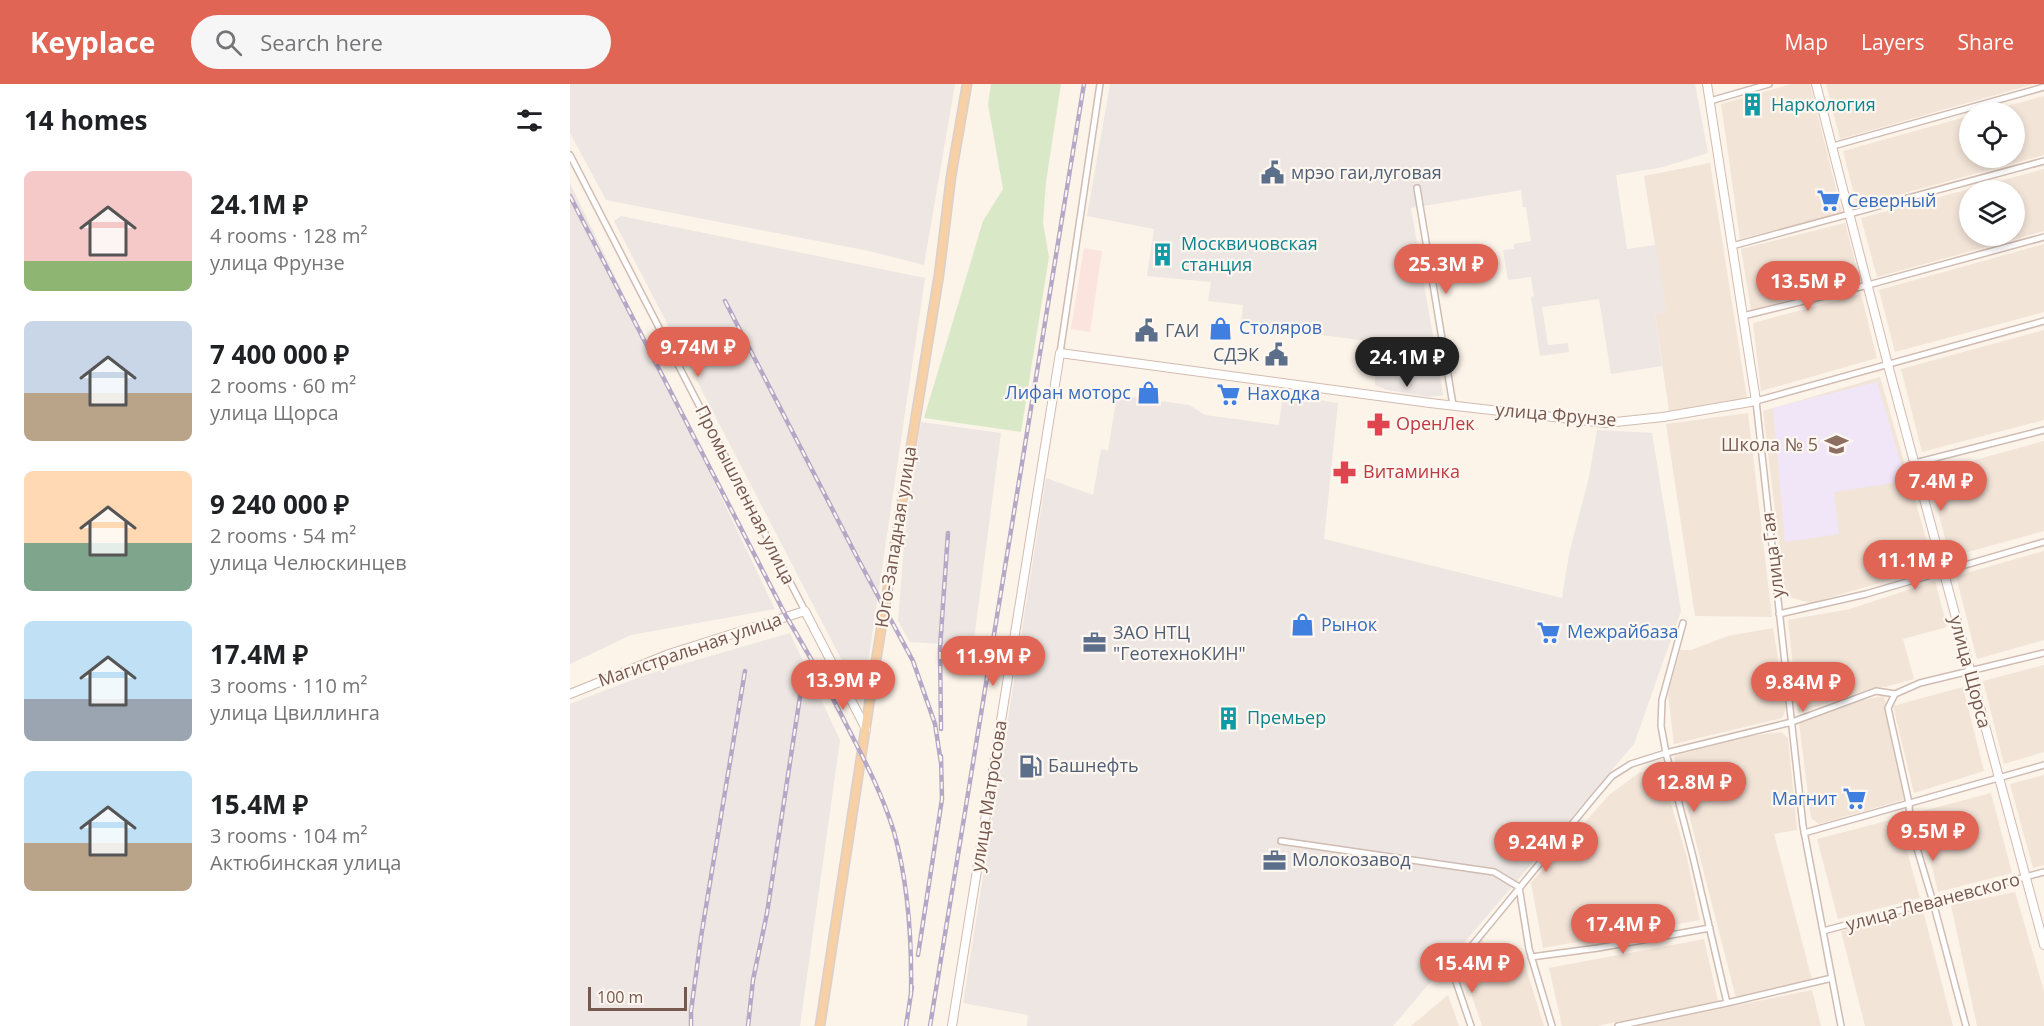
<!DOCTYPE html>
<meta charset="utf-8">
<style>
:root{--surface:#fff;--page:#f6f6f6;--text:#202124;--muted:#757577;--accent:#e06555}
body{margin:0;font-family:"Open Sans",sans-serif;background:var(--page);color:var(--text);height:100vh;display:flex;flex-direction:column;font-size:22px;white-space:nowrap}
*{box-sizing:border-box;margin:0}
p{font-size:20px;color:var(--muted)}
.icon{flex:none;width:33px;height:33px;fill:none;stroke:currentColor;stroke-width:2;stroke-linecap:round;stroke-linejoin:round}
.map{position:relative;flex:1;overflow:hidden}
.drawer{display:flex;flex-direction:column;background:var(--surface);width:570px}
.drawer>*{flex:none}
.fabs{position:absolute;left:1389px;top:18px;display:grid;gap:12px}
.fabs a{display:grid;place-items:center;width:66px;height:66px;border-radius:50%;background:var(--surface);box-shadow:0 3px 9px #0003;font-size:30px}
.scale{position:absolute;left:18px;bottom:15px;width:99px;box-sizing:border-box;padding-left:6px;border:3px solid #76584e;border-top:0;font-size:16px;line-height:21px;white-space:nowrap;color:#76584e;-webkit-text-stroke:4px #fef7f0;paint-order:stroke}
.price{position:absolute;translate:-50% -51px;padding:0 14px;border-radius:21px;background:var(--accent);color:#fff;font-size:20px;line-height:39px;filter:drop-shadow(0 2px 3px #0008)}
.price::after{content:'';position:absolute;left:50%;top:36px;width:18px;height:14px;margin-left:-9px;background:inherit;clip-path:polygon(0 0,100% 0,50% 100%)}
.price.on{background:#222;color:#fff}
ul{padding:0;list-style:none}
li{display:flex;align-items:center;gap:18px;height:150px;padding:0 24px}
li span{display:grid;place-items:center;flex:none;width:168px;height:120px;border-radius:9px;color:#555}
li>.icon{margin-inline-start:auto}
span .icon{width:72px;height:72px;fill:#fffc;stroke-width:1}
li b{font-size:26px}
h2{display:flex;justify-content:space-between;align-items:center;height:72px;padding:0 24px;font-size:26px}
header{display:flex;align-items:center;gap:36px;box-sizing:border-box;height:84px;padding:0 30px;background:var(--accent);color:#fff}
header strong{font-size:28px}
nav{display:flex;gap:33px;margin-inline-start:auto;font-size:21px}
.search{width:420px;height:54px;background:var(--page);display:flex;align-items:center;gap:15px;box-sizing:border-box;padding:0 21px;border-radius:33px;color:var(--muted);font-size:22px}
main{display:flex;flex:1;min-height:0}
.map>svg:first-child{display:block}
.residential{fill:#f3e4d8;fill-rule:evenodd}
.commercial{fill:#fbe4de}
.industrial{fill:#ede6e2}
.education{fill:#f0e6f8}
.green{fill:#d9e9c8}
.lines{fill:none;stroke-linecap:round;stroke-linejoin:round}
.street-casing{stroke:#d0bcb2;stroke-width:8}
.secondary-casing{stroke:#d3bbb0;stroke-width:10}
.primary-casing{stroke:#d9d0cd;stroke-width:11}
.street{stroke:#fff;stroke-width:5}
.secondary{stroke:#fff;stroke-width:8}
.primary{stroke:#f7d0a5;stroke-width:8}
.rail-casing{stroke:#b5a7c6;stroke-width:4.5}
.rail{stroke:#fef7f0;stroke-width:2;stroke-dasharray:7;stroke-linecap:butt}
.labels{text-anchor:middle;stroke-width:4.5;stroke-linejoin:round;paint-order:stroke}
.culture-label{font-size:18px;fill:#0d838f;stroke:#fef7f0;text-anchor:start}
.service-label{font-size:18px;fill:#4e5e75;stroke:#fef7f0;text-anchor:start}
.shop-label{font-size:18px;fill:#366cbe;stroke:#fef7f0;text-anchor:start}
.street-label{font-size:18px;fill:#76584e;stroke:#fef7f0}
.health-label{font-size:18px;fill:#be3a42;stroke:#fef7f0;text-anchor:start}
.education-label{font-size:18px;fill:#785e54;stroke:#fef7f0;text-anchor:end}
</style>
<header>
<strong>Keyplace</strong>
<div class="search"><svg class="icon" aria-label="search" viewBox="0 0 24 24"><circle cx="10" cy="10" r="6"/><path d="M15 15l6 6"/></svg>Search here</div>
<nav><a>Map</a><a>Layers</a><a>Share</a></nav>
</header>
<main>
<section class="drawer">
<h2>14 homes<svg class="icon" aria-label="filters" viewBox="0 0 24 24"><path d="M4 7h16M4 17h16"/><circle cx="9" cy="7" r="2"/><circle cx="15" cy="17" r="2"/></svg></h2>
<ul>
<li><span style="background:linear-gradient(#f6c9c9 75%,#8fb573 0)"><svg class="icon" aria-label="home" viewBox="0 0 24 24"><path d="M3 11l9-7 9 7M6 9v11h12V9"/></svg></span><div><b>24.1M ₽</b><p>4 rooms · 128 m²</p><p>улица Фрунзе</p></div></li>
<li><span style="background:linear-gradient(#c9d6e8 60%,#b9a48a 0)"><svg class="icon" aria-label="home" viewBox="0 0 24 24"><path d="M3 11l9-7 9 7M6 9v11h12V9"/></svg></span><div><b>7 400 000 ₽</b><p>2 rooms · 60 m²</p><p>улица Щорса</p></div></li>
<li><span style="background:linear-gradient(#ffd9b3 60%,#7fa58c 0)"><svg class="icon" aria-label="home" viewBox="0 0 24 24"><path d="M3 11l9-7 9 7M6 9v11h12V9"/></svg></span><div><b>9 240 000 ₽</b><p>2 rooms · 54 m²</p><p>улица Челюскинцев</p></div></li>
<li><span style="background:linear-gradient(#bfe0f5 65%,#9aa5b1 0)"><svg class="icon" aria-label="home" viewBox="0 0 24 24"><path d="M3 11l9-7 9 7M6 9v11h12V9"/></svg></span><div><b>17.4M ₽</b><p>3 rooms · 110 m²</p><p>улица Цвиллинга</p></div></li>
<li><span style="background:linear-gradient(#bfe0f5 60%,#b9a48a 0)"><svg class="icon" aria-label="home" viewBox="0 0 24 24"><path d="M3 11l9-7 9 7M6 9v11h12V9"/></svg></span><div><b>15.4M ₽</b><p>3 rooms · 104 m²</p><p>Актюбинская улица</p></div></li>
</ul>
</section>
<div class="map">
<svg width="1474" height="942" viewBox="0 0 1474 942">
<rect width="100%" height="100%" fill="#fcf3e9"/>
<path class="residential" d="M1221,0h19l32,129 -102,26 -19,-135z
M1256,0h208l-194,55z
M1474,12v59l-187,51 -14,-55 126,-35 1,42h44v-46h-30z
M1140,79l37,235 -78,13 -14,-97 11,-2 -22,-136z
M1474,85v62l-167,46 -16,-59zM1400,106h44v46h-44z
M1275,139l15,58 -109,29 -10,-61z
M1474,160v68l-149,40 -16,-62z
M1291,210l16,64 -116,33 -8,-68z
M1474,246v90l-122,32 -21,-83z
M1310,293l54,190 -123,36 -26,-7 -22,-185z
M1178,329l24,204 -77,-1 -29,-192z
M1474,357v90l-94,26 -22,-84z
M1474,467v89l-67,19 -21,-83z
M1365,497l12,46 -44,12 11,40 -29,8 -13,1 -74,25 -10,-93 62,-11z
M1203,544l13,80 -4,10 -108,26 -6,-50 12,-44h11l37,-14z
M1474,581v87l-40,12 -21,-83z
M1393,603l21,84 -70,22 -21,-87z
M1314,612l22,103 -87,25 -8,-6 -12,-95 59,-22z
M1211,648l7,6 9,92 -23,4 38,146 -76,18 -62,-242 76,-20z
M1090,682l27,92 13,62 -157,28 -12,-65 78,-88 30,-22z
M1474,691v90l-11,3 -23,-84z
M1421,709l21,80 -74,19 -19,-80z
M1328,734l22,80 -82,21 -21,-80z
M1445,808l29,99v35h-67l-26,-121z
M1353,827l30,115h-88l-24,-95z
M912,855l10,31 32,-8 20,64h-62l-20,-60z
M1134,855l14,62 -121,25h-35l-13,-58z
M1242,906l9,36h-184z
M878,911l11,31h-48z"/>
<path class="commercial" d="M514,164l18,3 -12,81 -19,-3z"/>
<path class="industrial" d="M0,0h385l-31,181 -55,-14 -263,-51 -36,-67z
M540,0h585l13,69 -45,14 -47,8 11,74 29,-4 10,67 -11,2 7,52 -51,8 -12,-75 -57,8 6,38 20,-2 1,9 -29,4 -9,-59 3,-1 -3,-19 -23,3 -5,-30 11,-1v-5l17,-3 -5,-34h-3l-2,-17 -110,18 32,187 -14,2 -42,-7 -12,-5 -1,-43 -133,-18 2,-19 -35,-4 3,-19 -64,-6 7,-47 -67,-13z
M0,99l205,426 -144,26 -61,29z
M51,132l304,62 -59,399 -6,6 -9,-5 -237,-457z
M713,310l55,9 -14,136 238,59 7,-44 20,-77 8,-47 55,3 29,178 -47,133 -241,282h-366l1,-11 -65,-12 83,-525 47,17 8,-46 7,2 9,-56 72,10 16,10 74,10z
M351,338l80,11 -28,213 -63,-4 -12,-21 8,-100z
M220,549l50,107 -40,286h-230v-322l75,-29z"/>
<path class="education" d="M1307,298l29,99 -72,11 5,42 -54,8 -12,-134z"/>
<path class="green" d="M421,0h70l-15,98 -3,41 6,34 -28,175 -97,-14 59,-197 20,-32 -15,-85z"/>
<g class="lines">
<defs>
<path id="street" d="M1140,17l59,-17
M1263,62l211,-59
M0,71l235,456
M847,104l36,217
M1162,162l312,-85
M1173,232l125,-31 176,-48
M490,269l40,-269
M1345,379l129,-33
M1209,530l87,-20 178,-52
M1113,539l-21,77 -1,26 5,27 27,104 34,146
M1325,610l-7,14 21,95 1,22 23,77 33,124
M1234,749l240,-68
M711,757l213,31 25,15 10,62 23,77
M1253,847l221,-59
M961,873l67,-9 112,-20
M901,942l-19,-56 143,-174 17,-20 19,-12 35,-11 126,-31 84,-31 19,3 25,-11 124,-30
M1048,942l109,-23 105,-25
M1271,942l-38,-200 -47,-425 288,-80"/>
<path id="secondary" d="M1246,0l72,281 156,580
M274,599c12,8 19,5 29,-4
M0,610l99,-40 136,-43 61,118
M382,942l108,-673 370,50 176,20 57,-6 93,-16 -49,-317"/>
<path id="primary" d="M250,942l53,-347 66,-404 12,-98 16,-93"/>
</defs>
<use href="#street" class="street-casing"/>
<use href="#secondary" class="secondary-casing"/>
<use href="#primary" class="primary-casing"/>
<use href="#street" class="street"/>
<use href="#secondary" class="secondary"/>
<use href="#primary" class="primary"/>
<defs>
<path id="rail" d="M0,112l216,420c22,37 43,74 62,112 17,33 35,68 46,104 15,54 18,108 17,163
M155,217l133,258 55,102 22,63 6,39
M371,645l-1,-81 8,-115
M348,871l24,-156 -1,-43
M121,942v-15l10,-74 44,-266
M178,942l5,-46 14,-67 36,-236
M336,942l6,-39
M360,942l154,-942"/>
</defs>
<use href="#rail" class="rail-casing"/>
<use href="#rail" class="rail"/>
</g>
<defs>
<symbol id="building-bare" viewBox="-9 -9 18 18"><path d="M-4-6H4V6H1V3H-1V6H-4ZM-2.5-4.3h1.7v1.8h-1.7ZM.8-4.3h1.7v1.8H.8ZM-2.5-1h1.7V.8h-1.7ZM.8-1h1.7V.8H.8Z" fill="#0f9aa8" stroke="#fef7f0" stroke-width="2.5" paint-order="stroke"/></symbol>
<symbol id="civic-bare" viewBox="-9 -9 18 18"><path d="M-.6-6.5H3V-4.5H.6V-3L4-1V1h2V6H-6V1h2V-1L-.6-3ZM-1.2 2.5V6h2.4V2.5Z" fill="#5c6f8a" stroke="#fef7f0" stroke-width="2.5" paint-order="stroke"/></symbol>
<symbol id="supermarket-bare" viewBox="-9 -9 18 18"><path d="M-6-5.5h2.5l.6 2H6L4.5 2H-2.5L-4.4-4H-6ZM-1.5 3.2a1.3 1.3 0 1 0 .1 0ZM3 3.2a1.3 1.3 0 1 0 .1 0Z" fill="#3f7fe0" stroke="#fef7f0" stroke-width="2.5" paint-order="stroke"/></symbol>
<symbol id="shop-bare" viewBox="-9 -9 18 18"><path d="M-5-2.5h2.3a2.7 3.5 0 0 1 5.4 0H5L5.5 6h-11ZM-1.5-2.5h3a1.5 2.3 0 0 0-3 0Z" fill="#3f7fe0" stroke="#fef7f0" stroke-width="2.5" paint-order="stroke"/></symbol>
<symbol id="pharmacy-bare" viewBox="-9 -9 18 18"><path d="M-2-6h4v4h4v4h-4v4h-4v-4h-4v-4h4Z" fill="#e0444e" stroke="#fef7f0" stroke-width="2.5" paint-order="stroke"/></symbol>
<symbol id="school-bare" viewBox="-9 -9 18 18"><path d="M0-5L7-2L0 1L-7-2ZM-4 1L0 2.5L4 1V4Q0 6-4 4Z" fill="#8d6e63" stroke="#fef7f0" stroke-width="2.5" paint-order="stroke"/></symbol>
<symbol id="office-bare" viewBox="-9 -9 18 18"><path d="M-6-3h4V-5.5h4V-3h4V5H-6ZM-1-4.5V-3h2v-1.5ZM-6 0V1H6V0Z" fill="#5c6f8a" stroke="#fef7f0" stroke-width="2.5" paint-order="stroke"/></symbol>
<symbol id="fuel-bare" viewBox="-9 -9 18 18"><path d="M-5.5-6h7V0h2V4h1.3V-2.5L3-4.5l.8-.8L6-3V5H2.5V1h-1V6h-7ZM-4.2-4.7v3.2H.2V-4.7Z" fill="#5c6f8a" stroke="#fef7f0" stroke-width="2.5" paint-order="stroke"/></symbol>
</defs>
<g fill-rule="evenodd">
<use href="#building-bare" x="1166" y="4" width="33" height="33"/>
<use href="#civic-bare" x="686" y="72" width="33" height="33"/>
<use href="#supermarket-bare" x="1242" y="100" width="33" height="33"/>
<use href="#building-bare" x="576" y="154" width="33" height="33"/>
<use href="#shop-bare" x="634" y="228" width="33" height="33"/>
<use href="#civic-bare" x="560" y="230" width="33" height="33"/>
<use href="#civic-bare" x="690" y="254" width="33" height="33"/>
<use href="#shop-bare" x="562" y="292" width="33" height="33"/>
<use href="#supermarket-bare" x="642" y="294" width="33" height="33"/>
<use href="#pharmacy-bare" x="792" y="324" width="33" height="33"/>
<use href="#school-bare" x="1250" y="344" width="33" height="33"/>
<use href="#pharmacy-bare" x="758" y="372" width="33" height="33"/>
<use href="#shop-bare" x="716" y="524" width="33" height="33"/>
<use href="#supermarket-bare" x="962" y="532" width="33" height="33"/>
<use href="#office-bare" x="508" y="542" width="33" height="33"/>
<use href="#building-bare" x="642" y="618" width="33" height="33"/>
<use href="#fuel-bare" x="444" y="666" width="33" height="33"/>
<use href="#supermarket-bare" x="1268" y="698" width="33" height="33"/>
<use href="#office-bare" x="688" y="760" width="33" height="33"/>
</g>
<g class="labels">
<g class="culture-label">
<text x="1201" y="27">Наркология</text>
<text x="611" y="166">Москвичовская<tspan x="611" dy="21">станция</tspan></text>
<text x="677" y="640">Премьер</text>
</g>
<g class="service-label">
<text x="721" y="95">мрэо гаи,луговая</text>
<text x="595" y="253">ГАИ</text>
<text x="689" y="277" text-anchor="end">СДЭК</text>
<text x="543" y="555">ЗАО НТЦ<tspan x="543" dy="21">"ГеотехноКИН"</tspan></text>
<text x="478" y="688">Башнефть</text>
<text x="722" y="782">Молокозавод</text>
</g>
<g class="shop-label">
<text x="1277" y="123">Северный</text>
<text x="669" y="250">Столяров</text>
<text x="561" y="315" text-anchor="end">Лифан моторс</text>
<text x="677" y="316">Находка</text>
<text x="751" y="547">Рынок</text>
<text x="997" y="554">Межрайбаза</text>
<text x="1267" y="721" text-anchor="end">Магнит</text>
</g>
<g class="street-label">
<text transform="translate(986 331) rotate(5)" y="6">улица Фрунзе</text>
<text transform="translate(175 411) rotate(63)" y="6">Промышленная улица</text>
<text transform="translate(326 453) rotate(-81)" y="6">Юго-Западная улица</text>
<text transform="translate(1203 471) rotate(-97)" y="6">улица Гая</text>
<text transform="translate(120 566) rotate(-19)" y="6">Магистральная улица</text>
<text transform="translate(1400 588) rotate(75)" y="6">улица Щорса</text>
<text transform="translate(419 712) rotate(-81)" y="6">улица Матросова</text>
<text transform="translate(1363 818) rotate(-15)" y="6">улица Леваневского</text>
</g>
<g class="health-label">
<text x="826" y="346">ОренЛек</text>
<text x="793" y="394">Витаминка</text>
</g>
<g class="education-label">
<text x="1248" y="367">Школа № 5</text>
</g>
</g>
</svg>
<div class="fabs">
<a><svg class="icon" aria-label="locate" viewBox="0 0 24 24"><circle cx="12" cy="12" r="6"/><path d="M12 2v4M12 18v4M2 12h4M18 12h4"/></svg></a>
<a><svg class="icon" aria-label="layers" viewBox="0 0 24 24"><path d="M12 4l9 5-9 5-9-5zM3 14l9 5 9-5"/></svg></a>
</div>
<div class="scale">100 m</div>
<b class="price" style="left:876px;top:211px">25.3M ₽</b>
<b class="price" style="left:1238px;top:228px">13.5M ₽</b>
<b class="price" style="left:128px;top:294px">9.74M ₽</b>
<b class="price on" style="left:837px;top:304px">24.1M ₽</b>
<b class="price" style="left:1371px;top:428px">7.4M ₽</b>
<b class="price" style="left:1345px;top:507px">11.1M ₽</b>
<b class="price" style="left:423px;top:603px">11.9M ₽</b>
<b class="price" style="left:273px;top:627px">13.9M ₽</b>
<b class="price" style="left:1233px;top:629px">9.84M ₽</b>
<b class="price" style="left:1124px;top:729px">12.8M ₽</b>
<b class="price" style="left:1363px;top:778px">9.5M ₽</b>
<b class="price" style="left:976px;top:789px">9.24M ₽</b>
<b class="price" style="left:1053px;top:871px">17.4M ₽</b>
<b class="price" style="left:902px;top:910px">15.4M ₽</b>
</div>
</main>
